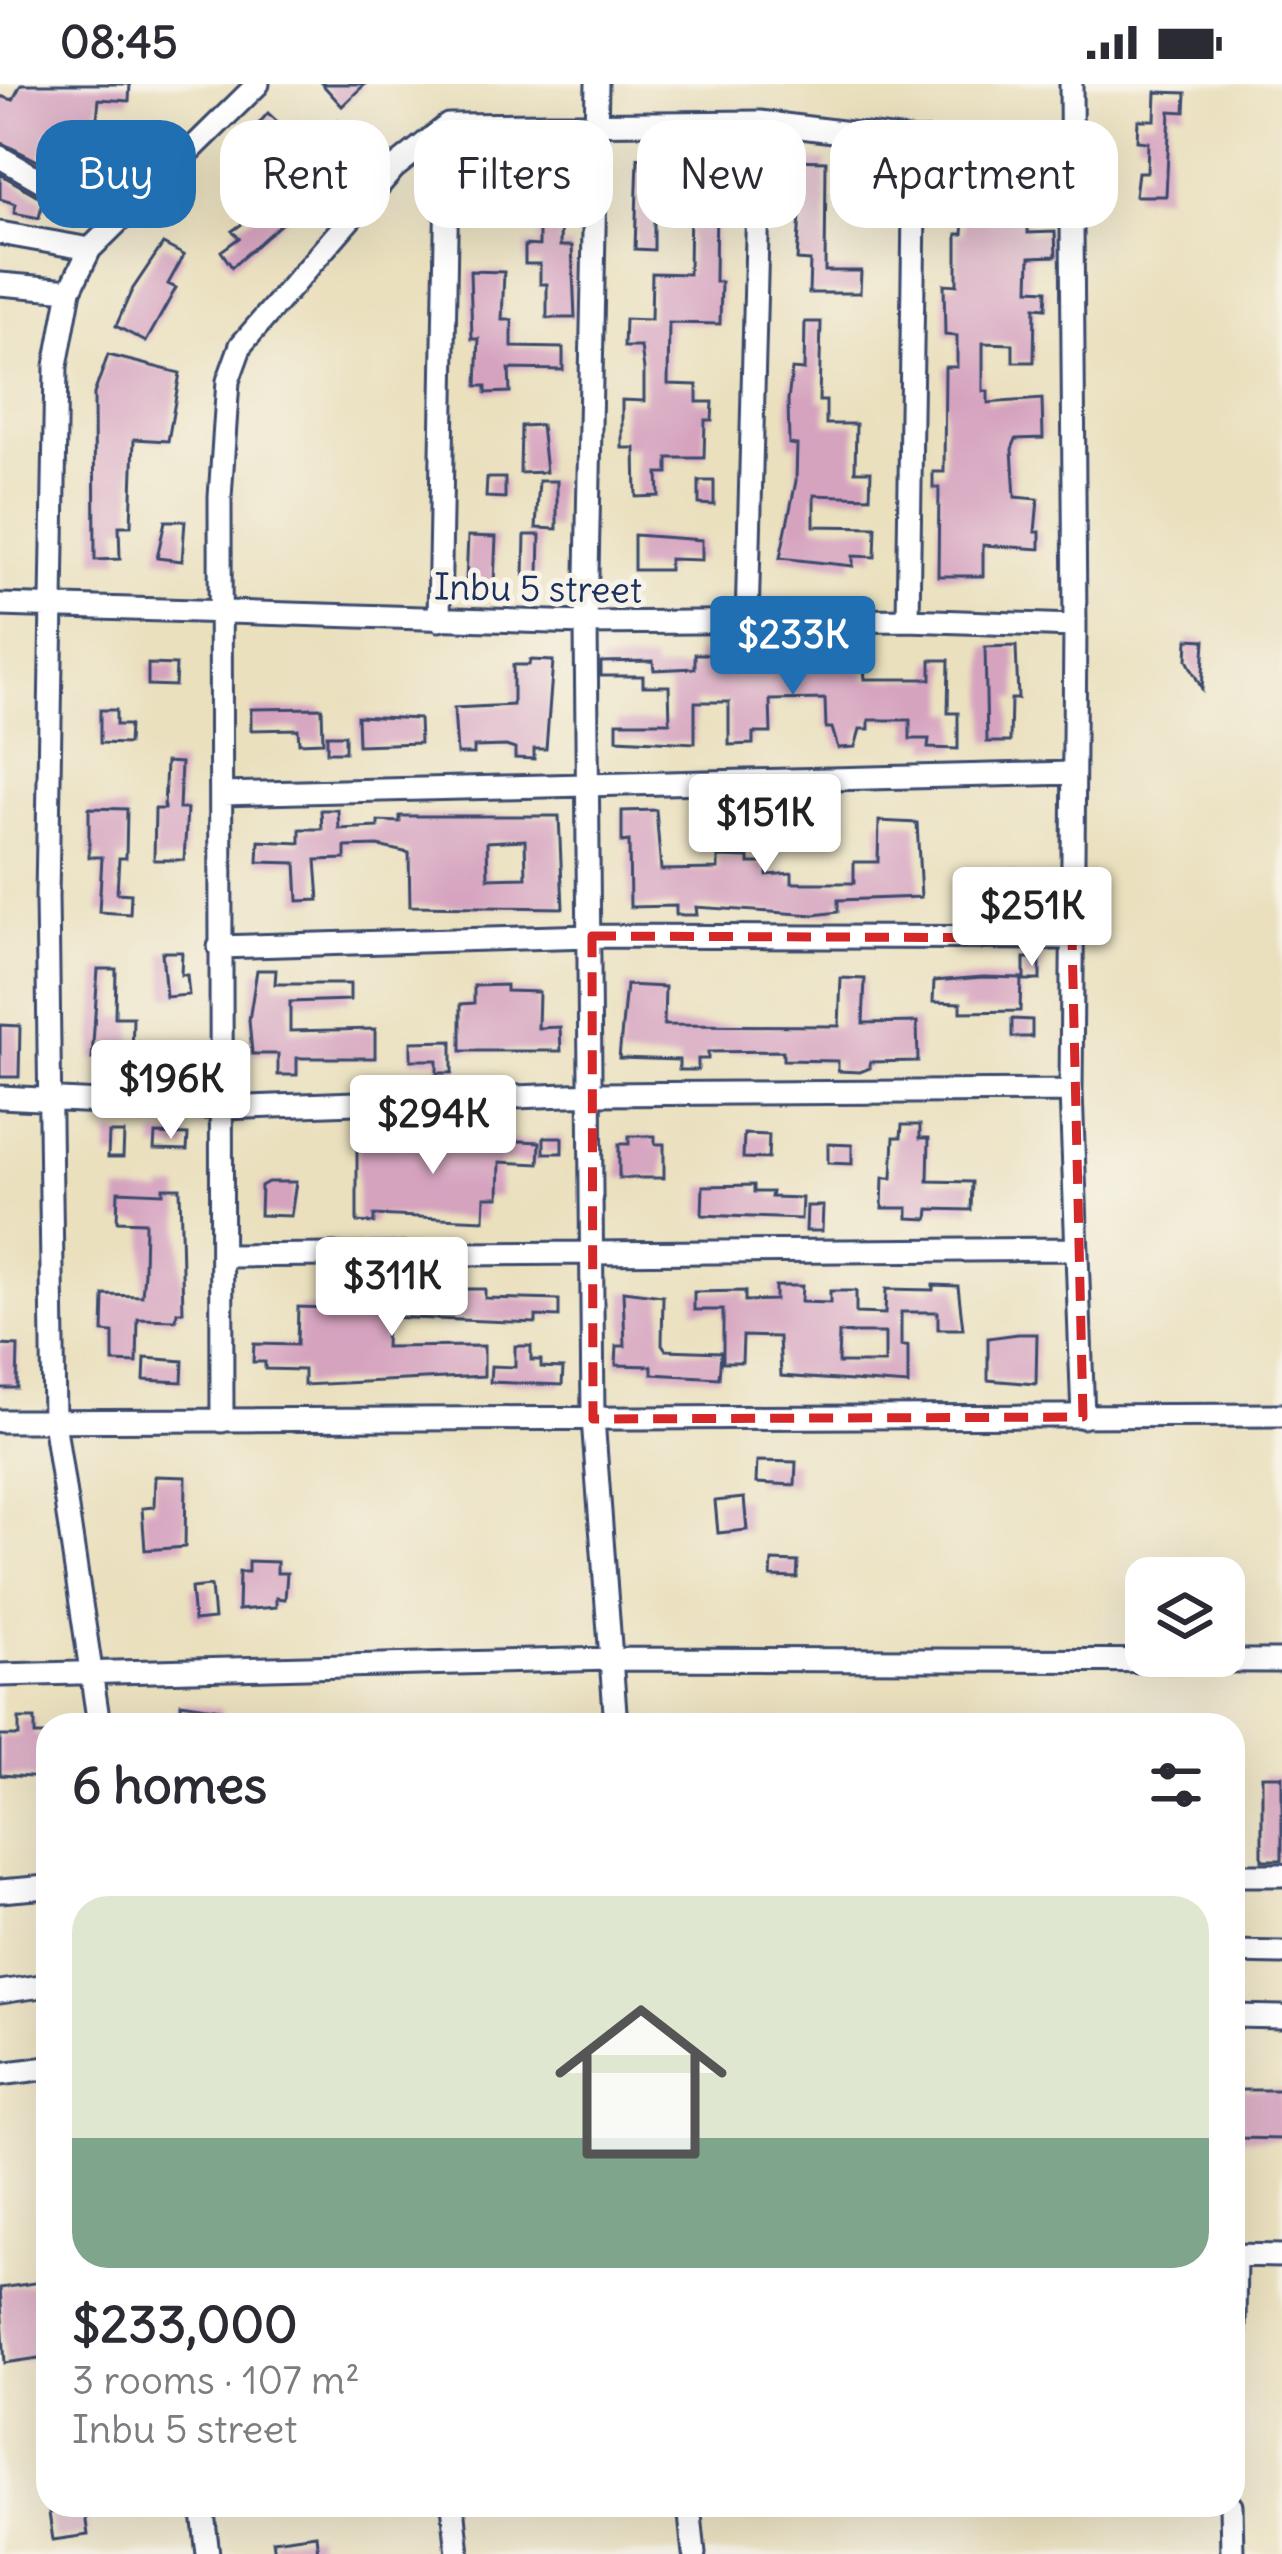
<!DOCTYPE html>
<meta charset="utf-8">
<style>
:root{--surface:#fff;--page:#f7f7f7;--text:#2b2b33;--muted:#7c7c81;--line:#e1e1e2;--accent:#1f6fb2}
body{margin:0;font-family:Delius,sans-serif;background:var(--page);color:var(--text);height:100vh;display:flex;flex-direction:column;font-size:45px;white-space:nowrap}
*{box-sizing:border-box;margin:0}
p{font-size:39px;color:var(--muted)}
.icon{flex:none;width:66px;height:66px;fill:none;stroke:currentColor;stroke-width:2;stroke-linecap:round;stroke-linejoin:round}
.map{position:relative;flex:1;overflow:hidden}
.side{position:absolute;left:36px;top:1629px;width:1209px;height:804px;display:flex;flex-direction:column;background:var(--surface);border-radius:36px;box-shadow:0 12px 48px #0002}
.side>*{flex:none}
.guide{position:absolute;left:36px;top:36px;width:1212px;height:108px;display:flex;gap:24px}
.buttons{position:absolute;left:1125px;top:1473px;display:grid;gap:24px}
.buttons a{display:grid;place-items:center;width:120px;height:120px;border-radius:24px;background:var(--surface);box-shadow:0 12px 48px #0002;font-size:60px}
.price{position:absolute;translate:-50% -102px;padding:0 27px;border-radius:12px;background:#fff;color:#222;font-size:39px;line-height:78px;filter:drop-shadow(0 3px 6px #0008)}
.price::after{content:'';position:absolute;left:50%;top:72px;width:36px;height:27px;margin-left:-18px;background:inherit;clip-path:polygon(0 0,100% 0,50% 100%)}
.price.selected{background:var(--accent);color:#fff}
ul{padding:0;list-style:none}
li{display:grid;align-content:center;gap:24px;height:636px;padding:0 36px}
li+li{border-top:3px solid var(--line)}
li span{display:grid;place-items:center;height:372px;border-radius:36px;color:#555}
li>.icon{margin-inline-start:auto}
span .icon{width:216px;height:216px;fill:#fffc;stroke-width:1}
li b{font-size:51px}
h2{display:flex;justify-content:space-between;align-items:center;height:144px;padding:0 36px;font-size:51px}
.tag{padding:0 42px;border-radius:36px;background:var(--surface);box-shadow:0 12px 48px #0002;font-size:42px;line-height:108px}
.tag.selected{background:var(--accent);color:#fff}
.status{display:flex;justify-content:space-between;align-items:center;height:84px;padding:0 60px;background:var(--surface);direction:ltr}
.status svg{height:33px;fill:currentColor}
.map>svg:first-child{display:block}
.building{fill:#d6a3bf;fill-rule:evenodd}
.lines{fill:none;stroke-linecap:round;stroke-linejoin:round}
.minor-casing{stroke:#3a4a6c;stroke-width:27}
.minor{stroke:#fff;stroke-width:21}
.marked{fill:none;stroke:#d62828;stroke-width:9;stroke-dasharray:24 15;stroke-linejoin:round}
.labels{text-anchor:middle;stroke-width:10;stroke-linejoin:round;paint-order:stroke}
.street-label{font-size:36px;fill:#1b2f5e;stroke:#f7f3e8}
</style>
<div class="status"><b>08:45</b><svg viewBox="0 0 49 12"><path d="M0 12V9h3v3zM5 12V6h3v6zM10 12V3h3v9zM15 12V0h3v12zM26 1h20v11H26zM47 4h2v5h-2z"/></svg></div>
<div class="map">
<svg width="1282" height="2470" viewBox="0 0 1282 2470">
<rect width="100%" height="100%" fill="#f7f3e8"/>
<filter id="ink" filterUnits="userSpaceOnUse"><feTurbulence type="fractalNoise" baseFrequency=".00833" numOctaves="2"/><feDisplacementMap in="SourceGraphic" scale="24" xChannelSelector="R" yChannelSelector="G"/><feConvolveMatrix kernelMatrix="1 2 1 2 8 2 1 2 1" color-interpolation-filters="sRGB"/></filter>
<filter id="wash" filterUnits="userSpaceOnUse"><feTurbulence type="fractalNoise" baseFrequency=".004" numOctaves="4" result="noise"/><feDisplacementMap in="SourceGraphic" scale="48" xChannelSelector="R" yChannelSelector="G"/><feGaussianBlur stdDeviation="2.7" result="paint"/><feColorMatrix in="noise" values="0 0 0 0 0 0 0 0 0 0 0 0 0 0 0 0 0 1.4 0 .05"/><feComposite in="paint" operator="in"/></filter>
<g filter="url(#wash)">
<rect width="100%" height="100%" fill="#eae0be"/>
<g id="blocks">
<path class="building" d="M21,0h109l-1,17 -30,-2 -3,29 18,1v5l24,-3 2,18 -36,3 -9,28 -24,-8 12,-35 -34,-9 -9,34 -40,-20v-46l13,4z
M322,0h43l-23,22z
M1156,8l30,1 -1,19 -15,-1 -4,85h-31l3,-24h9l1,-30 -11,-1 1,-21h17z
M268,29l25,23 -14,14 -24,-22z
M338,36l27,30 -20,18 -27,-30z
M854,70h26l3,52 -28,-1z
M969,71h17l-1,33 29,1 1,-31 25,1 -2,28 -9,-1 -1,47 27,-1 1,24 -26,1 -1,32 18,1 -1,18 -11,-1 -1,55h-21v-18l-30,-1v48h5v12l54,-4 1,39 -27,1 -4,10 3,48 23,2 -3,33h5v17l-57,-4v31h-45l1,-88h-6v-16h11l1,-105h12v-31l-12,-1 -1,-51 13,1v-51h6z
M638,74l38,1 -1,51h-21v40l-19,-1z
M525,76l50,2 -2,41h-12l-1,43h12l3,72h-28v-34h-7v-20h-15v-19l14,1v-35l-15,-1z
M790,76l36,1 -1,110h36l-1,22h-51l1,-32 -13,-1 5,-75 -12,-1z
M0,90l43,25 -4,19 -25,-5 2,-9 -16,-5z
M690,112h26l-1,86h6l-1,42 -51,-1 -1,61 29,1v17h16l-1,18h-7l-1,38h-36v15h-10l1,23 -23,1 -1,-49h-13v-48l22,1v-31l-3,-23h-17l1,-28 26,1 1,-47 37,1z
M276,116l14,16 -58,51 -11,-16 18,-13 -7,-7z
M163,160l21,11 -16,29 8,4 -30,54 -30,-16 16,-36z
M470,187l34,1 -2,48h10v27l51,1v22l-54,-1 1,23 -24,1v-7h-9l2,-47h-7z
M805,238h16l-2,79h7v23h30l-1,47h16l-1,26 -56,-2v31l62,1 -1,30 -22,-1v10l-73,-8 16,-77 1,-36 -8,-1 -1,-44 4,-31 12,1z
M108,271l72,18 -12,68 -34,-2 -3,87h-12l1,33 -25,1 -1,-166z
M541,341l5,47 -26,1 1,-47z
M487,394h18v20l-19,-1z
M539,397h18v48l-21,-1z
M699,397h15v24l-15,-1z
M165,437h20l-3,40 -25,-3z
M525,451h15l-1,41h-15z
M634,451l68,5v20l-33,-1v11h-35z
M468,452l28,1 -2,46 -28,-1z
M1188,555l17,1 -3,49 -15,-29z
M1016,562l2,53h-7l-1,43h-23l-2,-95z
M695,570h24v11l135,-10v15l10,-1 1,10h66v-19h18l-1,53h10v36l-30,-1 1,-9h-19v-19h-41v9h-9l-5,18 -17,1 -6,-20h-6l-1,-29 -55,1 1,33h-18v11l-24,1v-43h-34v41l-78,-4v-17h53l-1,-36h-26v-10h-42v-14l52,-1 1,9 41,-2z
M530,576l23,1 -7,88h-12v10l-19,-1v-9l-9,-3 -32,1v7h-17l-3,-46 59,-3v-40h16z
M148,580l28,1 -1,21 -27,-1z
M322,624l1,34 -24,1 -1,-14 -47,1v-21z
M100,626h16v15h13l-1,19 -28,-1z
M357,632l62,3 1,24 -62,2z
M327,651h18v17h-18z
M166,678l15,1 -2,46h8l-3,51h-30l1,-51h9z
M89,724l38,1 -1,49h-7l-2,35 14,1 -1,20 -31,-2 3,-55h-13z
M321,726h17l1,19 39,-2v-6l22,1v-6h159l4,92 -153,-2 -1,-53 -31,-7 -33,1v12l-29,1 3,40 -21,1 -2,-38 -38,-1 1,-21 41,2v-14h22zM525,756l1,37 -38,1 -1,-36z
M656,726l5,60 57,-1v-12l31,1v5h18v12l25,-2v10h62v-21h24l1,-41 38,2 4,74 -83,3v12l-23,3 -119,-8 1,8h-21v-9l-46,1 -1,-66 -7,1v-31z
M989,789h25v21h-25z
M162,868h20l-1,23h6l2,20 -23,2z
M1024,874h16v22h-16z
M98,885h18l-1,48h18l-1,43 -40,-1z
M257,886h19l-1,14h75v16l-60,2v29l85,-2v29h-78v17h-19v-21h-26l-3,-34z
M983,893l38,1 -1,33 -59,1v-9l-28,-1 1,-21z
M841,894l24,1 -2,44 54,-1 1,39 -48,1v6l-10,4 -22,-1v-10l-55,-1v-9l-75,1v7h-10v11h-19v-10l-60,-2 7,-73 39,2 -1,38 175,1z
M506,901v6l33,1 -1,36 22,-1 1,24h-100v-47l13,-1v-17z
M1012,935l20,1v17h-20z
M0,941l20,1 -1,51h-19z
M452,957v32h-15v-13h-26v-18z
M902,1041h18v13h9l-1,43 44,1 -1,28 -42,-1 -1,10 -20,-1v-10h-26l1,-30h9l2,-41h7z
M109,1049h15l-1,24h-15z
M155,1050l33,1 -1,15 -33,-1z
M744,1050l25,1 -1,24 -25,-1z
M629,1052h26v8h9v34h-45v-34h10z
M357,1053l101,11v-10l82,4 -1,22 -39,-2 -1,35h-14l-1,23 -110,-5v8l-17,-1z
M544,1053h18v16h-18z
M828,1060l24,1v19l-24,-1z
M268,1098h28l-5,34 -31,-1 1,-29z
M754,1101v7h18l-1,5 31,1 -1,21 -99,-4 1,-29z
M163,1104h17l3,124h-6l-1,8 -38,-1 -1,44 -24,-1v-29l-10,-1 1,-37 38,1 2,-24 1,-50 -28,-1 1,-30 45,2z
M807,1122h16l-1,25h-16z
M933,1201l25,1 5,43h-25v-17h-37v34h7v39l-127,-9 -2,-39 -36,-1 -1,26h-19v-52h-29v-18l51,-1v10l30,-1v-14h27l-1,16 29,1v-12h26v22l29,1 1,-25 47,1zM839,1249h46v30h-47z
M446,1205h39v9l74,2v17l-23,-1v7l-150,-6 -1,30 99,-1v30l-180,9v-15l-39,-1v-7h-12l1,-18 43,1 1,-38 62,2v-10l86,1z
M623,1207l40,5 -1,48 4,6 55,2 -2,26 -67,-4v-8l-36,-1 1,-19h8z
M1018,1250h19l-1,50 -48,-4v-42z
M0,1261l18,1 -1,42h-17z
M515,1262h16v14h10v7l22,1 -1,17 -72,-3 1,-16 24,1z
M145,1274l38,3 -1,21 -38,-2z
M757,1377l39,1 -1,23 -39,-2z
M155,1392l31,1 -1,70 -40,3 -3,-42 12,-1z
M744,1414l3,32 -29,3 -3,-32z
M248,1477l29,1v11h10l-2,26 -9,-1v9l-38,3 1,-38h9z
M772,1477l26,1 -1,16 -26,-1z
M211,1502l3,33 -20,2 -3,-33z
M181,1619l40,6v15l-47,1v-15h7z
M19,1635h16v16h11v43l-46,-3v-39h19z
M1262,1692h20v84h-20z
M1240,2006h42v49l-43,-1z
M48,2197v19l-7,1 5,56 -41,6 -5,-75z
M84,2423l4,28 -35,5 -4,-27z
M316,2450l2,20h-43l-2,-14z"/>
</g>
</g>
<g filter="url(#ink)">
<use href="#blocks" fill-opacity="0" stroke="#3a4a6c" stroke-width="3"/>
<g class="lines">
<defs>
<path id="minor" d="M597,0l-11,539 7,796 23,306
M1071,0l4,542 -4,465 12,326
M0,73l113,65
M0,149l90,16
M0,200l70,6
M0,521l586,18 322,-3 167,6
M439,536l9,-495
M908,536l7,-479
M747,538l13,-500
M222,710l851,-21
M219,863l373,-11 480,2
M0,1013l222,11 372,-14 477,-3
M225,1172l852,-7
M0,1337l1282,-6
M222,1337l-2,-924 8,-116 13,-36 153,-177 54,-43 312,-3 155,19 155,-2
M0,1591l610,-16 672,2
M99,1641l-45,-304 -7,-524 9,-531 14,-76 20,-41 168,-165
M1233,1791h49
M0,1807l48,-4
M1233,1868l49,1
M0,1908l48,-7
M1233,1932l49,1
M0,1990l48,-6
M1233,2171l49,1
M1233,2309l2,-138
M202,2421l6,49
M453,2421l5,49
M689,2421l5,49
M1231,2421l1,49"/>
</defs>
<use href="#minor" class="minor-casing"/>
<use href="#minor" class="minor"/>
</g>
</g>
<path class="marked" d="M592,852l480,2 11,479 -490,2z"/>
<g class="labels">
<g class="street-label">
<text transform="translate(538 504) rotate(1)" y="13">Inbu 5 street</text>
</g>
</g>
</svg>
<div class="buttons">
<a><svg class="icon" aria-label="layers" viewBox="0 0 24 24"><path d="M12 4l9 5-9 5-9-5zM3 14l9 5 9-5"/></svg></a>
</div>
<b class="price selected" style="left:793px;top:614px">$233K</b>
<b class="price" style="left:765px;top:792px">$151K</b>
<b class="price" style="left:1032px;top:885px">$251K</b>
<b class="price" style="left:171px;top:1058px">$196K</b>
<b class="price" style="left:433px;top:1093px">$294K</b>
<b class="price" style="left:392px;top:1255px">$311K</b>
<div class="guide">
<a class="tag selected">Buy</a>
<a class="tag">Rent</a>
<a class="tag">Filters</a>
<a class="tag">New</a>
<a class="tag">Apartment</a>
</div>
<section class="side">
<h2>6 homes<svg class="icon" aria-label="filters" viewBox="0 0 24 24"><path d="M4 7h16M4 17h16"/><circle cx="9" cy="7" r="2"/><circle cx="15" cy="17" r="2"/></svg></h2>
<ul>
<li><span style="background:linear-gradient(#dfe7d0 65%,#7fa58c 0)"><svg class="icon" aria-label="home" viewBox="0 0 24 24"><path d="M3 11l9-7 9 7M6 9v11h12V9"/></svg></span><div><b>$233,000</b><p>3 rooms · 107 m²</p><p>Inbu 5 street</p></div></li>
</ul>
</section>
</div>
